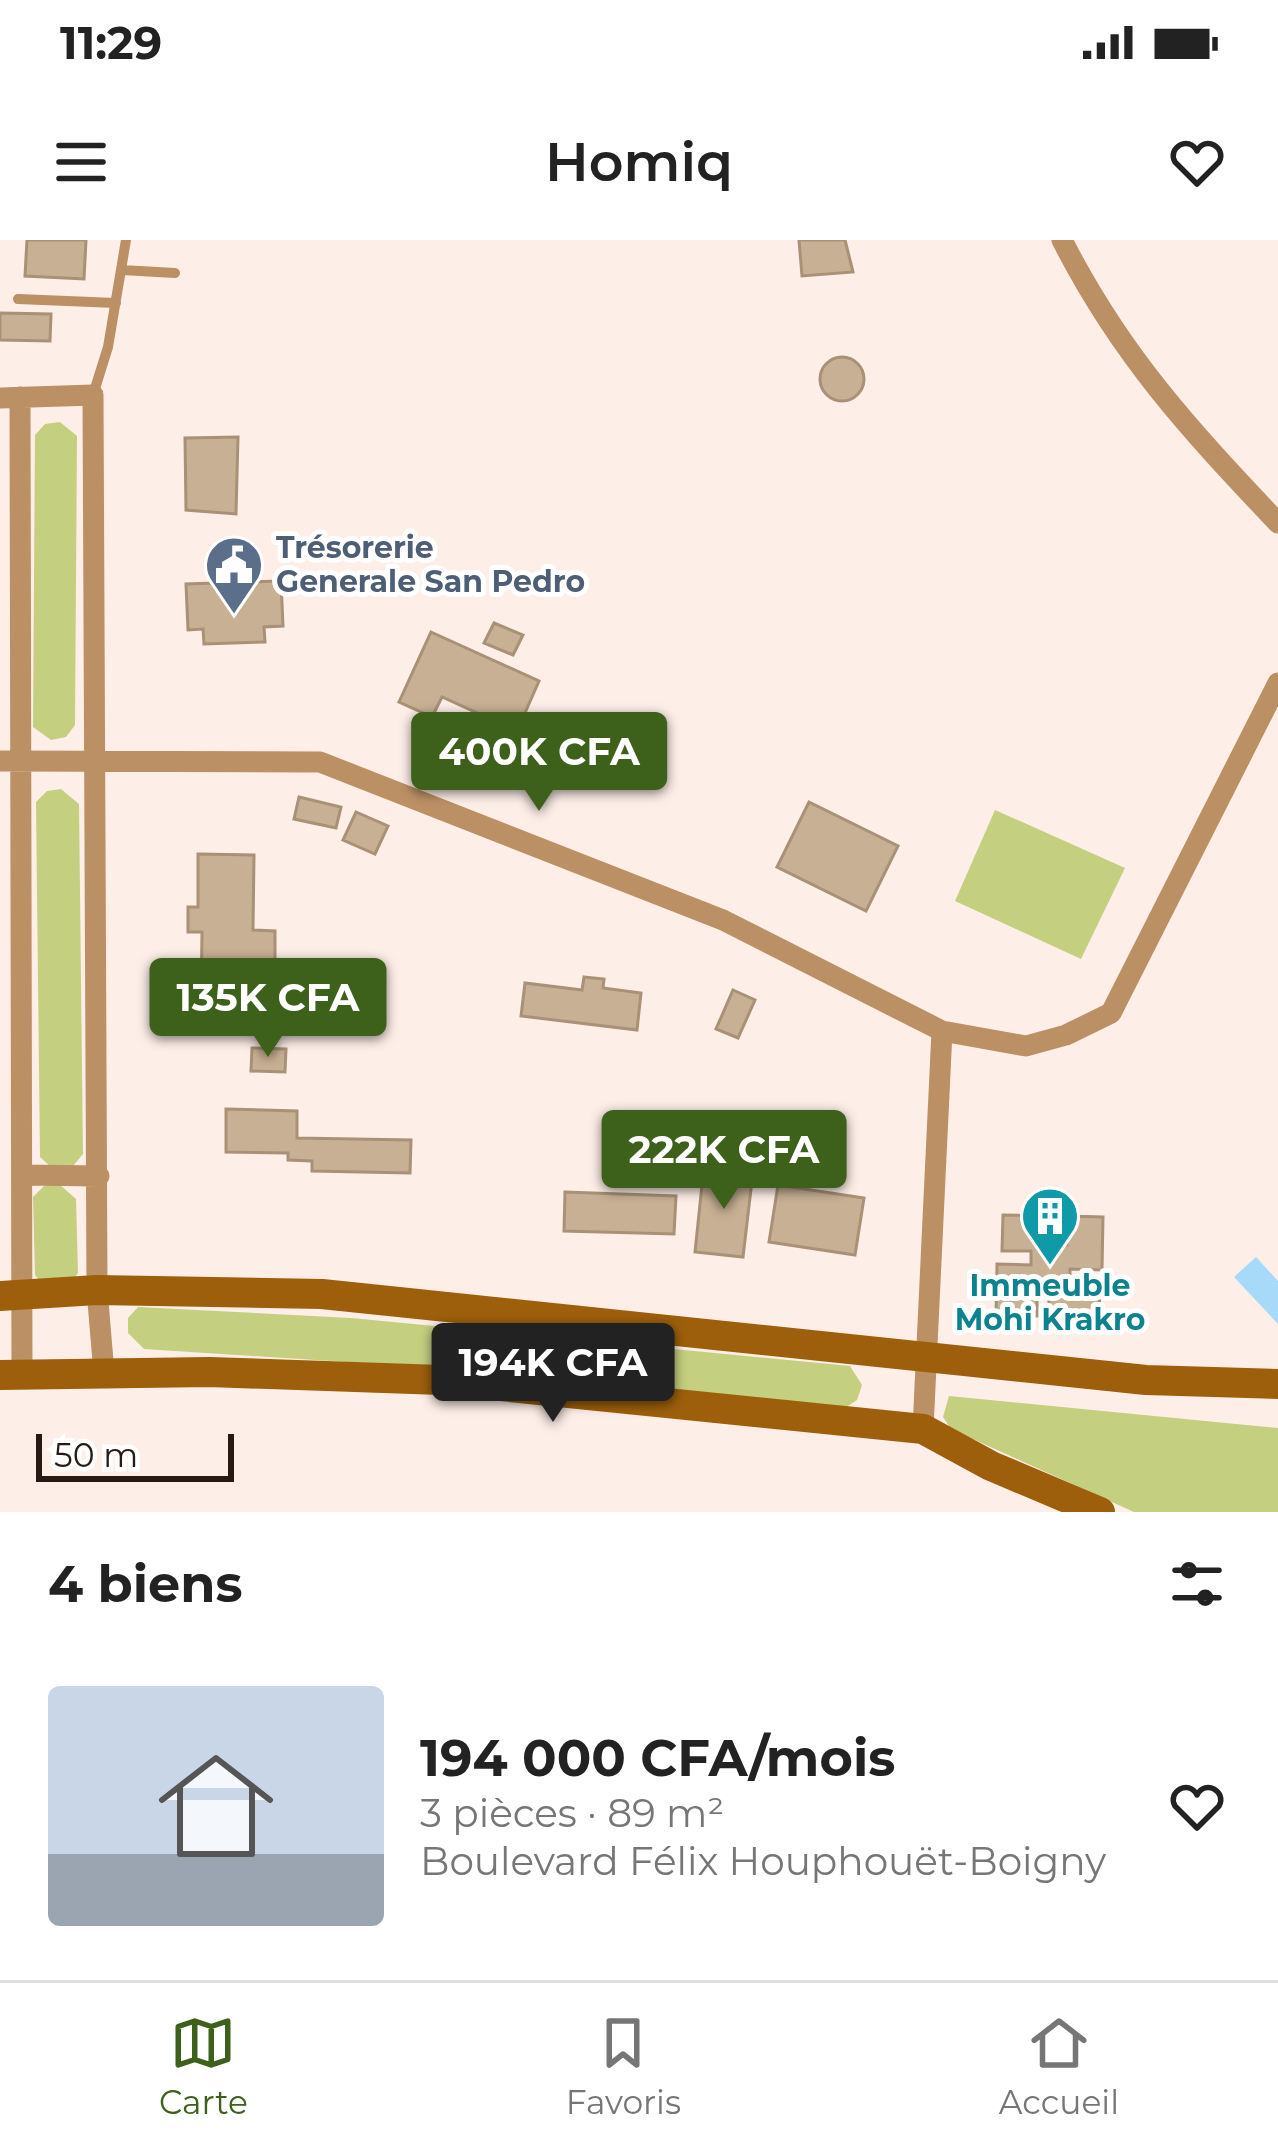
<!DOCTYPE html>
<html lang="fr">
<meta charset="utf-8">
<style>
:root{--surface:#fff;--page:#f2f2f2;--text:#222;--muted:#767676;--line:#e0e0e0;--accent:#3d611a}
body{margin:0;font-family:Montserrat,sans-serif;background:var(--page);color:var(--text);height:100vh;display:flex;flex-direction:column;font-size:45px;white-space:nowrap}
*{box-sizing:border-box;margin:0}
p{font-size:39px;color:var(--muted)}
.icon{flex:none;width:66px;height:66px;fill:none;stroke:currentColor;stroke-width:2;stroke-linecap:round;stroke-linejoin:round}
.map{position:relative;height:1272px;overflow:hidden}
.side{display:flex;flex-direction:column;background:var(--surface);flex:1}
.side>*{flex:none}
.scale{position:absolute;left:36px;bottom:30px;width:198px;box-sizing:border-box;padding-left:12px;border:6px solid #271a14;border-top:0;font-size:33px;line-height:42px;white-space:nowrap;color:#271a14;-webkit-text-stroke:9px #fff;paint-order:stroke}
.price{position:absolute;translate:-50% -102px;padding:0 27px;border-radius:12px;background:var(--accent);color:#fff;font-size:39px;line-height:78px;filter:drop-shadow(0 3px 6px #0008)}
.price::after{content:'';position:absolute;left:50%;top:72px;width:36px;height:27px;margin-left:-18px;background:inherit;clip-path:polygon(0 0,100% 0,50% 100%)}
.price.current{background:#222;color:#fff}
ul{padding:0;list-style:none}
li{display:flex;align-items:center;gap:36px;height:300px;padding:0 48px}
li span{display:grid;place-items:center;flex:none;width:336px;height:240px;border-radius:12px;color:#555}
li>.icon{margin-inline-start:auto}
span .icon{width:144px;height:144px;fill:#fffc;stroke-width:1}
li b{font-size:51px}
h2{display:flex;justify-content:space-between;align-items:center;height:144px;padding:0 48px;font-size:51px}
.status{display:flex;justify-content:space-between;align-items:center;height:84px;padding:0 60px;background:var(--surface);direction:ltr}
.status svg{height:33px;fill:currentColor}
header{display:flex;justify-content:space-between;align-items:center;height:156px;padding:0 48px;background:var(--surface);font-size:54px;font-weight:600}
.menu{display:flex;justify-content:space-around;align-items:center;height:168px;border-top:3px solid var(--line);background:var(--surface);font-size:33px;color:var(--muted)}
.menu a{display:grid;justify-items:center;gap:6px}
.menu .current{color:var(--accent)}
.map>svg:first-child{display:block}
.green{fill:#c4cf80}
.water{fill:#a6daf8}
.building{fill:#c8b094;stroke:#a89176;stroke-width:3}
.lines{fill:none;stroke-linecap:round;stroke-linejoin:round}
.lane{stroke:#bb9065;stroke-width:10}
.street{stroke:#bb9065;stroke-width:21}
.secondary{stroke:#9d5f0b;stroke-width:30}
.labels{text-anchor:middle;stroke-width:10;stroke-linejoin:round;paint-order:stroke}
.service-label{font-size:30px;font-weight:bold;fill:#4e5e75;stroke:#fff;text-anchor:start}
.culture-label{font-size:30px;font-weight:bold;fill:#0d838f;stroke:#fff}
</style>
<div class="status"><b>11:29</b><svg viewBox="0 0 49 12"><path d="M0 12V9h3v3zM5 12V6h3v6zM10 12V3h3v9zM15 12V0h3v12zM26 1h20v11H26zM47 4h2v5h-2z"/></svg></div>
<header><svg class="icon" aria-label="menu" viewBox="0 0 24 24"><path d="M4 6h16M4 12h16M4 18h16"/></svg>Homiq<svg class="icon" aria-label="heart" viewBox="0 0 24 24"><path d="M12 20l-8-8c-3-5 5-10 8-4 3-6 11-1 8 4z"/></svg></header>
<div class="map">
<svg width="1278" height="1272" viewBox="0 0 1278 1272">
<rect width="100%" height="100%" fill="#feeee8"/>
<path class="green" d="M60,182l17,14 -2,289 -9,12 -15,3 -18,-13 2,-292 10,-11z
M61,549l18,15 4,350 -10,12 -22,1 -11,-10 -4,-355 11,-11z
M995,570l130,58 -44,91 -126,-58z
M59,944l17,15 2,74 -4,6 -34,2 -5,-6 -2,-78 11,-11z
M138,1067l213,11 499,48 12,19 -5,15 -12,8 -406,-40 -295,-19 -16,-16v-15z
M949,1156l329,32v84h-144l-183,-83 -8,-12z"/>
<path class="water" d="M1256,1017l22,24v43l-44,-47z"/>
<path class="building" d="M27,0h59l-2,39 -59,-3z
M799,0h46l8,32 -51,4z
M0,73l51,1 -1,27 -50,-1z
M820 139a22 22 0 1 1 44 0a22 22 0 1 1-44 0Z
M238,197l-2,77 -50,-4 -1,-72z
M281,341l2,45 -19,1 1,15 -61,2 -1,-15 -15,1 -2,-46z
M494,383l29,12 -10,20 -29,-12z
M431,392l108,49 -22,50 -75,-34 -10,20 -33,-15z
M299,557l42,10 -5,21 -42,-9z
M809,562l89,44 -32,65 -89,-44z
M356,572l32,14 -13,28 -32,-14z
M198,614l56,1 -1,75 22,1v39h-24v32h-12v20l-17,-1v-18h-21l1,-71h-14v-25h10z
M584,737l20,2 -1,9 38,5 -4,37 -116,-14 4,-33 57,7z
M733,750l22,10 -17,38 -22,-9z
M252,808l34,1 -1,23 -34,-1z
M226,869l71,2v27l114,2 -1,33 -98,-2v-10l-24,-1v-7l-62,-1z
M704,926l49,6 -10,85 -48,-5z
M778,945l86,13 -9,57 -86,-13z
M565,952l111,4 -2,38 -110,-3z
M1003,975l49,1v29h15v-29l36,1 -1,53 -32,-1v12l30,1 -1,39h-50v-39h-12v34l-41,-1 1,-51 34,1v-14h-29z"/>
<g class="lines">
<path class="lane" d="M122,30l53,3
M18,59l98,4
M93,155l15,-48 18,-107"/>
<path class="street" d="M1062,0c59,116 128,190 216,283
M20,157l2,978
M0,158l93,-3 4,895 7,83
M0,521l320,1 403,158 219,111 84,15 40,-11 45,-22 167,-330
M24,935l75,1
M923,1189l19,-398"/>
<path class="secondary" d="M0,1056l97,-6 225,4 824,86 132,4
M0,1135l209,-3 232,8 482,49 68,37 109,46"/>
</g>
<defs>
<symbol id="civic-pin" viewBox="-11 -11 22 30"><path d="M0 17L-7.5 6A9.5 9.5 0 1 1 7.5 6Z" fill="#5c6f8a" stroke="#fff"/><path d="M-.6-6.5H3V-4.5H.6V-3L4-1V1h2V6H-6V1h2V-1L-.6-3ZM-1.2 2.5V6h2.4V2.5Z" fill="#fff"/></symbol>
<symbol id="building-pin" viewBox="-11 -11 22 30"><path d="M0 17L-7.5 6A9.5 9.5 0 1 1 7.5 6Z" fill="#0f9aa8" stroke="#fff"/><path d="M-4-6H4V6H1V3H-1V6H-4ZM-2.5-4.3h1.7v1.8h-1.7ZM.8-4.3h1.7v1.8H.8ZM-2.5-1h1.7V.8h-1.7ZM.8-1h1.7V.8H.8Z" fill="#fff"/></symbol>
</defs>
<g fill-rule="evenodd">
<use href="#civic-pin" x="201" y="292" width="66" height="90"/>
<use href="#building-pin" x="1017" y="943" width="66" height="90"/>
</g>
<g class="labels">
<g class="service-label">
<text x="276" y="318">Trésorerie<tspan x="276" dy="34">Generale San Pedro</tspan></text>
</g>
<g class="culture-label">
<text x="1050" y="1056">Immeuble<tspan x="1050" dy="34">Mohi Krakro</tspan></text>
</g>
</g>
</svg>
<div class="scale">50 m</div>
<b class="price" style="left:539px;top:574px">400K CFA</b>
<b class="price" style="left:268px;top:820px">135K CFA</b>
<b class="price" style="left:724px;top:972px">222K CFA</b>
<b class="price current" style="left:553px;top:1185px">194K CFA</b>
</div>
<section class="side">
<h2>4 biens<svg class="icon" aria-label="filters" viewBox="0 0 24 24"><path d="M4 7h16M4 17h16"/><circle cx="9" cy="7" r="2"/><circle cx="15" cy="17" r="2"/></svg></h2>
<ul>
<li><span style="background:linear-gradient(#c9d6e8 70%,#9aa5b1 0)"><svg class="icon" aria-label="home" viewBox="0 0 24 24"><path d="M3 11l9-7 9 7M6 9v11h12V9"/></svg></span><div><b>194 000 CFA/mois</b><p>3 pièces · 89 m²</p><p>Boulevard Félix Houphouët-Boigny</p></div><svg class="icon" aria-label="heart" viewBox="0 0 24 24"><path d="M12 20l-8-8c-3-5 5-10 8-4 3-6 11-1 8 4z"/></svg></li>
</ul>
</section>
<nav class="menu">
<a class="current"><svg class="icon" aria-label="map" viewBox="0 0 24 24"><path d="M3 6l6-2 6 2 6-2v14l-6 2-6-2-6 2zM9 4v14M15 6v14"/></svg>Carte</a>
<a><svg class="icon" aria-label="saved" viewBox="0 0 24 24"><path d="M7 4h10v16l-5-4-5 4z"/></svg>Favoris</a>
<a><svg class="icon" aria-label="home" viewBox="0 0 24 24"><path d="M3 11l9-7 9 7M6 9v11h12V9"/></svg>Accueil</a>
</nav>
